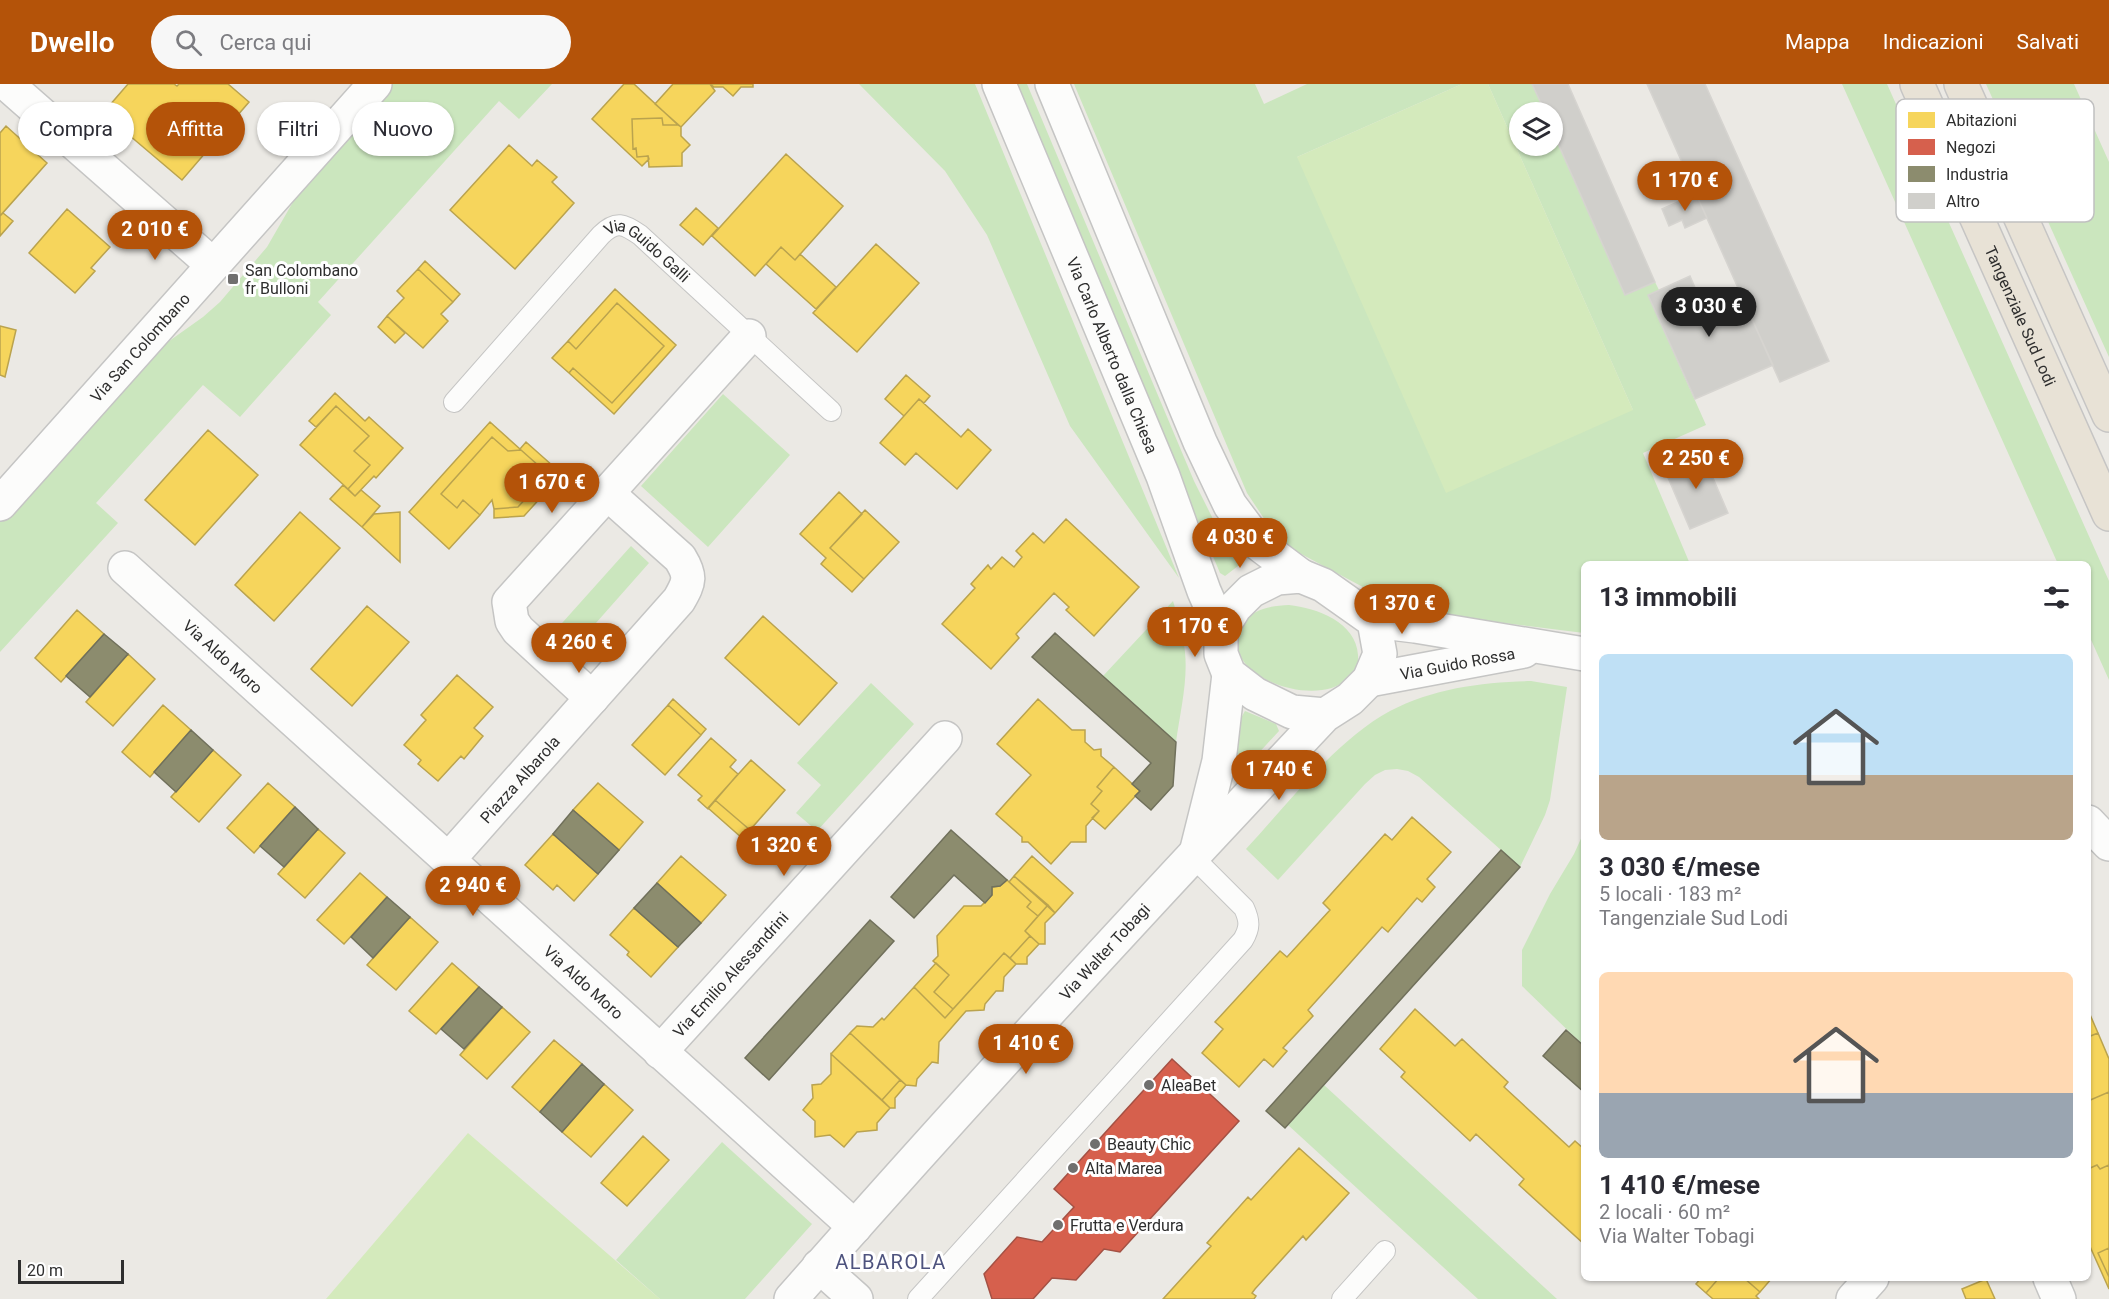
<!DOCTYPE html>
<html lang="it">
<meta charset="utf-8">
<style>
:root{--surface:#fff;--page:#f7f7f7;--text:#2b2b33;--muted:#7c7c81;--accent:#b45309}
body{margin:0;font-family:Roboto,sans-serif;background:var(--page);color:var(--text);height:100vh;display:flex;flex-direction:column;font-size:22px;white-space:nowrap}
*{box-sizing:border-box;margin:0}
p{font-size:20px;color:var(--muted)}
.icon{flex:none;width:33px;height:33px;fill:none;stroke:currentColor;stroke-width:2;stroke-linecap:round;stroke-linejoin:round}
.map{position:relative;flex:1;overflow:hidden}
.sheet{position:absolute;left:1581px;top:477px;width:510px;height:720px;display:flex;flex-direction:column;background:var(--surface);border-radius:9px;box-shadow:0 2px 4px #0004}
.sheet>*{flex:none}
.hud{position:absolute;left:18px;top:18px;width:570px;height:54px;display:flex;gap:12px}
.buttons{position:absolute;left:1509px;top:18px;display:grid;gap:12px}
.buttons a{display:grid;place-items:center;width:54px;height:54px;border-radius:50%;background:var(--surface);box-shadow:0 2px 4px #0004;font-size:30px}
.scale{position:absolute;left:18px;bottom:15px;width:106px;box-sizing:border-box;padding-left:6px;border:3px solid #2e2e2e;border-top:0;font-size:16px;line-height:21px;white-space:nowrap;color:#2e2e2e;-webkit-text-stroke:4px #fff;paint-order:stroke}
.price{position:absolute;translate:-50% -51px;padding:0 14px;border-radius:21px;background:var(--accent);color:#fff;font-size:20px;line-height:39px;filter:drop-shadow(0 2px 3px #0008)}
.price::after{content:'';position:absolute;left:50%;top:36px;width:18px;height:14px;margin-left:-9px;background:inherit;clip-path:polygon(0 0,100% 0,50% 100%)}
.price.selected{background:#222;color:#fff}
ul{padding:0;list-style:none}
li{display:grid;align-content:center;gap:12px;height:318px;padding:0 18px}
li span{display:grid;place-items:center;height:186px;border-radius:9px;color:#555}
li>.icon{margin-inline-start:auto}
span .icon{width:108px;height:108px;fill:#fffc;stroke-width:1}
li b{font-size:26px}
h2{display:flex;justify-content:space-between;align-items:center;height:72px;padding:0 18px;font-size:26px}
.tag{padding:0 21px;border-radius:27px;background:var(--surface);box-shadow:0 2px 4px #0004;font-size:21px;line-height:54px}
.tag.selected{background:var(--accent);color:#fff}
header{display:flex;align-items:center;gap:36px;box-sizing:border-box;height:84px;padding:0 30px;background:var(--accent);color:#fff}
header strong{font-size:28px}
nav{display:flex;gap:33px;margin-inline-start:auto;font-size:21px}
.search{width:420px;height:54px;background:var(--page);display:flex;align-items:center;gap:15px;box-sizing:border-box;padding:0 21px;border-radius:33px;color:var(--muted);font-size:22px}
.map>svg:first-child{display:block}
.green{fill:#cbe6be}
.pitch{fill:#d4eabc}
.homes{fill:#f6d55c;stroke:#baa34e;stroke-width:1.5}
.shops{fill:#d6604d;stroke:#a45144;stroke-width:1.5}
.industry{fill:#8c8c6e;stroke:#70705b;stroke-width:1.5}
.building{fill:#d0cfcb;stroke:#d6d4d0;stroke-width:1.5}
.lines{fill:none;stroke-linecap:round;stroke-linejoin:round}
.service-casing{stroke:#c5c5c4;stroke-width:22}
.minor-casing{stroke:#c5c5c4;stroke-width:36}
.tertiary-casing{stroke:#c5c5c4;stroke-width:36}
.trunk-casing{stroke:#c6c5c4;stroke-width:36}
.service{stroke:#fcfcfb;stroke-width:20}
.minor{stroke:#fcfcfb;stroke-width:33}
.tertiary{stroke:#fcfcfb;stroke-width:33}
.trunk{stroke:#e8e2d6;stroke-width:33}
.poi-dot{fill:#706f6e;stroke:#fff;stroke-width:2}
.labels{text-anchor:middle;stroke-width:6;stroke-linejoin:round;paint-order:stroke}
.street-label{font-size:16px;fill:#2e2e2e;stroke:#fff}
.poi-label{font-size:16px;fill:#2e2e2e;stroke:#fff;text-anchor:start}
.quarter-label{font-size:20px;letter-spacing:1.5px;fill:#4e537e;stroke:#fff}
.key{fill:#fff;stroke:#c0c0c0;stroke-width:1.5}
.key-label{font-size:16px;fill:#2e2e2e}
</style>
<header>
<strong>Dwello</strong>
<div class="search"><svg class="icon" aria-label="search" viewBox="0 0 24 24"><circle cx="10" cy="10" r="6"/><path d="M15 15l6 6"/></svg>Cerca qui</div>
<nav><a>Mappa</a><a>Indicazioni</a><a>Salvati</a></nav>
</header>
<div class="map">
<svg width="2109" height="1215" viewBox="0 0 2109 1215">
<rect width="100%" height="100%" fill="#ebe9e4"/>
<path class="green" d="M392,0h160l-33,35 -20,-18 -181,201 13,13 -91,102 -37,-32 -107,118 22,20 -118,129v-133l165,-175 38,-27 17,-15 47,-55 37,-64z
M859,0h116l204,494 -109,-152 -83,-191 -42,-64z
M1013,0h14l167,397 25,50 23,32 -17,13 -5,-3z
M1074,0h181l9,20 43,-20h155l-165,73 336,253 -145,-326h44l13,28h-25v34h32l1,-16 72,165 30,-13 4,8 -11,5 58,130 -63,28 47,111h-106v69l-162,-20 -33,-12 -99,-53 -15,-13 -28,-42z
M1842,0h45l222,497v99l-21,-47v-69h-30z
M1986,0h88l35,78v195z
M723,310l67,61 -82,92 -67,-61z
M631,462l18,17 -76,86 -19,-17z
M1173,517c5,17 10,33 12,51 3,29 -5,61 -9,90l-73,-66z
M1289,521c28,3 67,17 69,50 1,11 -4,18 -11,24 -31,31 -133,-4 -105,-53 10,-18 28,-20 47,-21z
M1531,597l36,6 -17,113 -5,15 -25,52 -101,-90 -11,-6 -11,-2 -12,1 -10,5 -10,9 -87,96 -32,-31c41,-44 90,-109 144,-138 43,-23 94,-29 141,-30z
M871,599l43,41 -97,107 -21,-18 25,-28 -24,-22z
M1245,627l31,13 3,7 -37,40 -3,3 -5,-1 -3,-7 10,-48z
M1584,748v214l-62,-60v-36l28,-56 24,-40z
M1324,1001l233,214h-79l-190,-174z
M722,1058l90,82 -67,75h-85l-44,-39z"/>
<path class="pitch" d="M1462,0h26l145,326 -187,83 -149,-336z
M468,1049l192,166h-334z"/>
<path class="homes" d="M128,0h46l3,2 2,-2h49l21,18 -67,78 -79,-67z
M624,0h10l44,41h-15l-1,-7 -30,1 1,30 3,-1 1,9 11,-1 1,3 -7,7 -50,-47z
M673,0h37l5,7 -34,36 -26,-23z
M710,0h43v3h-12l-8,9 -10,-9h-9z
M662,34l1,7h15l3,2v9l9,9 -8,8v13l-33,1 -1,-11 -11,1 -1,-9 -3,1 -1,-30z
M6,42l41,37 -47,53v-83z
M509,61l23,21 5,-6 20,17 -5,5 22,21 -59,66 -65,-59z
M786,70l57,52 -48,54 -14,-13 -26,29 -43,-40z
M696,124l22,20 -15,17 -23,-20z
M67,125l43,38 -19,21 4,3 -20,22 -46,-40z
M3,129l10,8 -13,15v-20z
M876,160l43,39 -62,69 -44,-39z
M781,163l14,13 5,-6 36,33 -20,22 -50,-45z
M425,177l35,33 -7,8 -35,-33z
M418,185l35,33 -12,12 7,7 -25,27 -36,-32 17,-18 -7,-7z
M615,205l61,56 -62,69 -45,-41 4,-5 39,35 52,-57 -47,-43 -41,46 -8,-8z
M617,219l47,43 -52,57 -39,-35 -4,5 -17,-15 16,-17 8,8z
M387,232l18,17 -10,10 -17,-16z
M0,242l16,4 -11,47 -5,-2z
M906,291l24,21 -6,7 -5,-4 -15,17 -19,-17z
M335,309l30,28 4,-4 34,31 -27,30 -2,-2 -19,20 -7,-7 22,-24 -16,-14 15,-15 -33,-30 -20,21 -7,-6z
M919,315l42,38 7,-8 23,21 -34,39 -41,-36 -11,12 -25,-22z
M336,322l33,30 -15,15 16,14 -22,24 -48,-44z
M490,338l30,27 6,-7 36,32 -38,42 -30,2v-9l24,-2 30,-33 -27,-24 -13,1 -16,-14 -51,57 16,14 6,-8 17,15 -31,34 -40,-37z
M208,346l50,45 -63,70 -50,-45z
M492,353l16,14 13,-1 27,24 -30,33 -24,2 -2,-9 -12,15 -17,-15 -6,8 -16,-14z
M343,401l12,11 6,-6 19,16 -18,21 -32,-28z
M839,408l23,22 -32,34 34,31 -12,13 -31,-28 5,-6 -26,-24z
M865,426l34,32 -35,37 -34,-31z
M300,428l40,36 -66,73 -39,-36z
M400,428v50l-38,-35 12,-13z
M1066,435l73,68 -45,49 -28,-26 3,-3 -15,-14 -38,41 3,4 -28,31 -49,-45 33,-36 -4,-4 17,-19 3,4 11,-12 12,10 8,-10 -6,-6 17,-18 11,10z
M367,522l42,36 -57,64 -41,-37z
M77,526l27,24 -43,48 -26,-24z
M763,532l74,67 -38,42 -74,-67z
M128,570l27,25 -42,47 -27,-24z
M457,591l36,32 -19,21 9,8 -19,23 -3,-3 -23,25 -20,-17 3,-4 -17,-15 22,-25 -5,-5z
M673,615l33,30 -5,6 -33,-30z
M1038,615l34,31h13v12l9,8 7,-1v7l13,11 -17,20 5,4 -11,13 8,7 -13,15v16h-15l-20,22 -23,-22h-6v-5l-26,-23 35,-39 -34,-31z
M163,621l28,25 -41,47 -28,-25z
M668,621l33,30 -36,40 -33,-30z
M711,654l25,22 -6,7 8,7 -30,35 -10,-9 4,-4 -24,-21z
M213,666l28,25 -42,47 -28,-25z
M751,676l34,30 -35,40 -35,-30z
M1114,683l26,24 -35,38 -13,-11 7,-7 -8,-7 11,-13 -5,-4z
M268,699l27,24 -41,46 -27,-25z
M598,699l45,39 -24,28 -46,-40z
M715,716l35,30 -8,8 -34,-30z
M1412,733l39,35 -24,27 8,8 -13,15 -5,-4 -29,34 -6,-5 -47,53 -27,30 5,6 -30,32 4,3 -14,16 -9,-8 -25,28 -37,-34 21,-24 -8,-7 65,-71 7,6 43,-47 -7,-7 62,-69 7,6z
M318,745l27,24 -40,45 -27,-24z
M553,750l45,40 -24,27 -17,-16 -4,5 -28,-25z
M681,772l45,39 -25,28 -44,-40z
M1032,772l41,37 -18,20 -41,-37z
M360,789l27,24 -43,47 -27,-24z
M1014,792l34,29 -10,11 -11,-9 4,-5 -22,-20z
M1007,796l24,22 -4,5 11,9 -13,15 5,5 -20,22 -6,-5 -51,56 -19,-17 15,-17 -16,-14 5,-5 -1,-20 27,-30h17l11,-11v-8l8,-1z
M1048,821l7,8 -10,10v21h-6l-14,-13z
M634,824l44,39 -27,30 -24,-22 2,-3 -19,-17z
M410,833l28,25 -42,48 -29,-25z
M1030,852l9,8 -12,13v7h-11l-6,-6z
M1004,869l12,11 -12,13 -1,14h-7l-11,13 -1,6 -18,1 -27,31 -1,21 -6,-1 -15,17 -1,7 -10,-1 -56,-52 7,-7 16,1 9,-9 2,2 30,-33 31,31z
M452,879l27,24 -43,47 -27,-23z
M936,879l13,12 -15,17 19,17 -8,9 -31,-31z
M502,923l28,25 -43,47 -27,-24z
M1415,925l40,37 7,-7 46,43 -4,5 65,60 6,-6 9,8v95l-65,-59 5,-6 -48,-45 -6,7 -69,-64 4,-5 -25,-23z
M2088,926l10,23 -10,4z
M850,949l50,47 -18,20 -51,-46z
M2098,949l11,26v33l-21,9v-64z
M554,956l28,24 -42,48 -28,-25z
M831,970l59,54 -13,15v7l-20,2 -13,15 -14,-12 -15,2v-16l-12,-11 10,-12 -1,-13 9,-1 10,-10z
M900,996l6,5 -11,13v10h-5l-8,-8z
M604,1000l29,26 -42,47 -29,-25z
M2109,1008v73l-9,4 -3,-4 -9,4v-68z
M643,1052l26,24 -42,46 -26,-23z
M1299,1064l50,45 -43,47 -3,-4 -48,53 -3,4 4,3 -2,3h-91l48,-53 -4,-3 41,-46 3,3z
M2097,1081l3,4 9,-4v83l-11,5 11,24v12l-21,-47v-73z
M2109,1164v29l-11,-24z
M1701,1194h18l-13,15 -10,-9z
M1719,1194h25l16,14 -4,4 3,3h-46l-7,-6z
M1744,1194h28l-12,14z
M1986,1195l9,20h-29l-4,-10z"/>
<path class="shops" d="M1172,975l67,62 -119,131 -16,-3 -28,31 -24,-2 -19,21h-41l-8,-25 33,-37 25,5 32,-35 -20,-18z"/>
<path class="industry" d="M1055,549l121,109 -3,44 -22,24 -16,-14 5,-5 -8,-7 19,-21 -119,-106z
M104,550l24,20 -38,43 -24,-21z
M191,646l22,20 -37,42 -22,-20z
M295,723l23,22 -34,38 -24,-21z
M573,726l46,40 -21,24 -45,-40z
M951,746l56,50 -7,6 -8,1v8l-7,8 -31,-28 -40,43 -23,-21z
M1501,766l19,17 -235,261 -19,-17z
M657,799l44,40 -23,24 -44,-39z
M387,813l23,20 -37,41 -22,-21z
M870,836l24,21 -125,139 -24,-22z
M479,903l23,20 -38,42 -23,-20z
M1566,946l18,16v46l-41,-36z
M582,980l22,20 -42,48 -22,-20z"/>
<path class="building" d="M1532,0h36l87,198 -30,13 -73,-165v-18h-7z
M1647,0h58l124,277 -49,21z
M1696,110l11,24 -22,10 -3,-8 -13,6 -7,-17z
M1690,192l16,37 36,-16 31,68 -78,34 -47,-104z
M1701,366l27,63 -38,16 -27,-63z"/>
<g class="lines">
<defs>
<g id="service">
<path id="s1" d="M454,318l147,-167c15,-15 23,-11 39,0l191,176"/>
<path d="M918,1215l325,-359c7,-12 7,-19 1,-32l-52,-52"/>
<path d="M1342,1215l43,-48"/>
</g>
<g id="minor">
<path d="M7,0l206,181"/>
<path id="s2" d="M999,0l164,392 41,115 17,39"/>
<path d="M1052,0l148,358 30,63 30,40 41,31"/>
<path id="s3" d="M125,484l730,659"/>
<path d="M1374,537l41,5 169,28"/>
<path id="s4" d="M1369,596l155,-29"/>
<path d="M592,614l-74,-68 -6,-9 -3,-19 240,-266"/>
<path d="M2088,738l21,22"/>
<path d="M1197,765l22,-88 10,-87"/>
<path id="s5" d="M448,776l231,-260c11,-19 12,-24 1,-42l-74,-66"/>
<path id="s6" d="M660,968l285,-314"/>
<path d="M819,1182l37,33"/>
<path d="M2050,1194l9,21"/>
<path id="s7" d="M791,1215c174,-198 353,-392 534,-584l25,-16 19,-19 11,-26 -6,-33 -51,-36 -22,-9 -24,2 -26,13 -16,16 -14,23v24l8,20 26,20 37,18 33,3"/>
<path d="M1853,1215l19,-21"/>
</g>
<g id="tertiary">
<path id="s8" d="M0,420l375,-420"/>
</g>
<g id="trunk">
<path id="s9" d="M1917,0l192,430"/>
<path d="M1961,0l148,331"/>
</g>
</defs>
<use href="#service" class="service-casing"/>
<use href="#minor" class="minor-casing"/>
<use href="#tertiary" class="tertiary-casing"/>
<use href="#trunk" class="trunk-casing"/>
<use href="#service" class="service"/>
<use href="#minor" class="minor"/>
<use href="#tertiary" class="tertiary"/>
<use href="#trunk" class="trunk"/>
</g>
<g class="poi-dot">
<rect x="227" y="189" width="12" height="12" rx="3"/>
<circle cx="1149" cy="1001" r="6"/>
<circle cx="1095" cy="1060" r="6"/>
<circle cx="1073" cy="1084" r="6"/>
<circle cx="1058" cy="1141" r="6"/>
</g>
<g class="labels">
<g class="street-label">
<text dy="6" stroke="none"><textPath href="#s1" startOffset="280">Via Guido Galli</textPath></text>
<text dy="6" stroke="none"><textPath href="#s9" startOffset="254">Tangenziale Sud Lodi</textPath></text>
<text dy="6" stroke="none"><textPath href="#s8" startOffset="210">Via San Colombano</textPath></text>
<text dy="6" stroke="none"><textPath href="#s2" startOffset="294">Via Carlo Alberto dalla Chiesa</textPath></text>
<text dy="6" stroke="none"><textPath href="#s3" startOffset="132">Via Aldo Moro</textPath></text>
<text dy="6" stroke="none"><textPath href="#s4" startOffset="90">Via Guido Rossa</textPath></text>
<text dy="6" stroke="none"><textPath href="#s5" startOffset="108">Piazza Albarola</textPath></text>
<text dy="6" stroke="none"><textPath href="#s7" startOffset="468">Via Walter Tobagi</textPath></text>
<text dy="6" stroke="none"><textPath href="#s6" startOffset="105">Via Emilio Alessandrini</textPath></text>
<text dy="6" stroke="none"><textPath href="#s3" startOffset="618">Via Aldo Moro</textPath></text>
</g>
<g class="poi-label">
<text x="245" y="192">San Colombano<tspan x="245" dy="18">fr Bulloni</tspan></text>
<text x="1161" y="1007">AleaBet</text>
<text x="1107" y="1066">Beauty Chic</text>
<text x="1085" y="1090">Alta Marea</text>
<text x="1070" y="1147">Frutta e Verdura</text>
</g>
<g class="quarter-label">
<text x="891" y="1185">ALBAROLA</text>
</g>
</g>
<rect x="1896" y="15" width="198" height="123" rx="9" class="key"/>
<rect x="1908" y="28" width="27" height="16" fill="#f6d55c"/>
<rect x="1908" y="55" width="27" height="16" fill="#d6604d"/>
<rect x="1908" y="82" width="27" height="16" fill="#8c8c6e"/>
<rect x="1908" y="109" width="27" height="16" fill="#d0cfcb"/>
<g class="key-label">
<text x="1946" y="42">Abitazioni</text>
<text x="1946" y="69">Negozi</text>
<text x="1946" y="96">Industria</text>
<text x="1946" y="123">Altro</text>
</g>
</svg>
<div class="buttons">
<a><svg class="icon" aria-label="layers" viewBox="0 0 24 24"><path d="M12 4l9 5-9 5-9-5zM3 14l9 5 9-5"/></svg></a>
</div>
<div class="scale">20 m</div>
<b class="price" style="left:1685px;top:128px">1 170 €</b>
<b class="price" style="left:155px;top:177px">2 010 €</b>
<b class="price selected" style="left:1709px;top:254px">3 030 €</b>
<b class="price" style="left:1696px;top:406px">2 250 €</b>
<b class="price" style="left:552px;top:430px">1 670 €</b>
<b class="price" style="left:1240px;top:485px">4 030 €</b>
<b class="price" style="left:1402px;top:551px">1 370 €</b>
<b class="price" style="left:1195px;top:574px">1 170 €</b>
<b class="price" style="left:579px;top:590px">4 260 €</b>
<b class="price" style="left:1279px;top:717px">1 740 €</b>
<b class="price" style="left:784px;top:793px">1 320 €</b>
<b class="price" style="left:473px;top:833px">2 940 €</b>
<b class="price" style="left:1026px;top:991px">1 410 €</b>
<div class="hud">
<a class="tag">Compra</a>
<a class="tag selected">Affitta</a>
<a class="tag">Filtri</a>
<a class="tag">Nuovo</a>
</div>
<section class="sheet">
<h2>13 immobili<svg class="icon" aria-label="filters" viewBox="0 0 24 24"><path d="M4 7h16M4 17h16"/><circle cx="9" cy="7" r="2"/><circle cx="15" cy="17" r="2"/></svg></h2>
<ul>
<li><span style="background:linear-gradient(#bfe0f5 65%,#b9a48a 0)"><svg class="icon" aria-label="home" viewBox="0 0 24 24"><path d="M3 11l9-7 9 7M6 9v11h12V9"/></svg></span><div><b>3 030 €/mese</b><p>5 locali · 183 m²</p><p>Tangenziale Sud Lodi</p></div></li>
<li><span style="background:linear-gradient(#ffd9b3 65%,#9aa5b1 0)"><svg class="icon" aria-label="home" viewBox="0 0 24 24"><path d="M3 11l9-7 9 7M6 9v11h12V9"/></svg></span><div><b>1 410 €/mese</b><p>2 locali · 60 m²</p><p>Via Walter Tobagi</p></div></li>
</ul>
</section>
</div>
